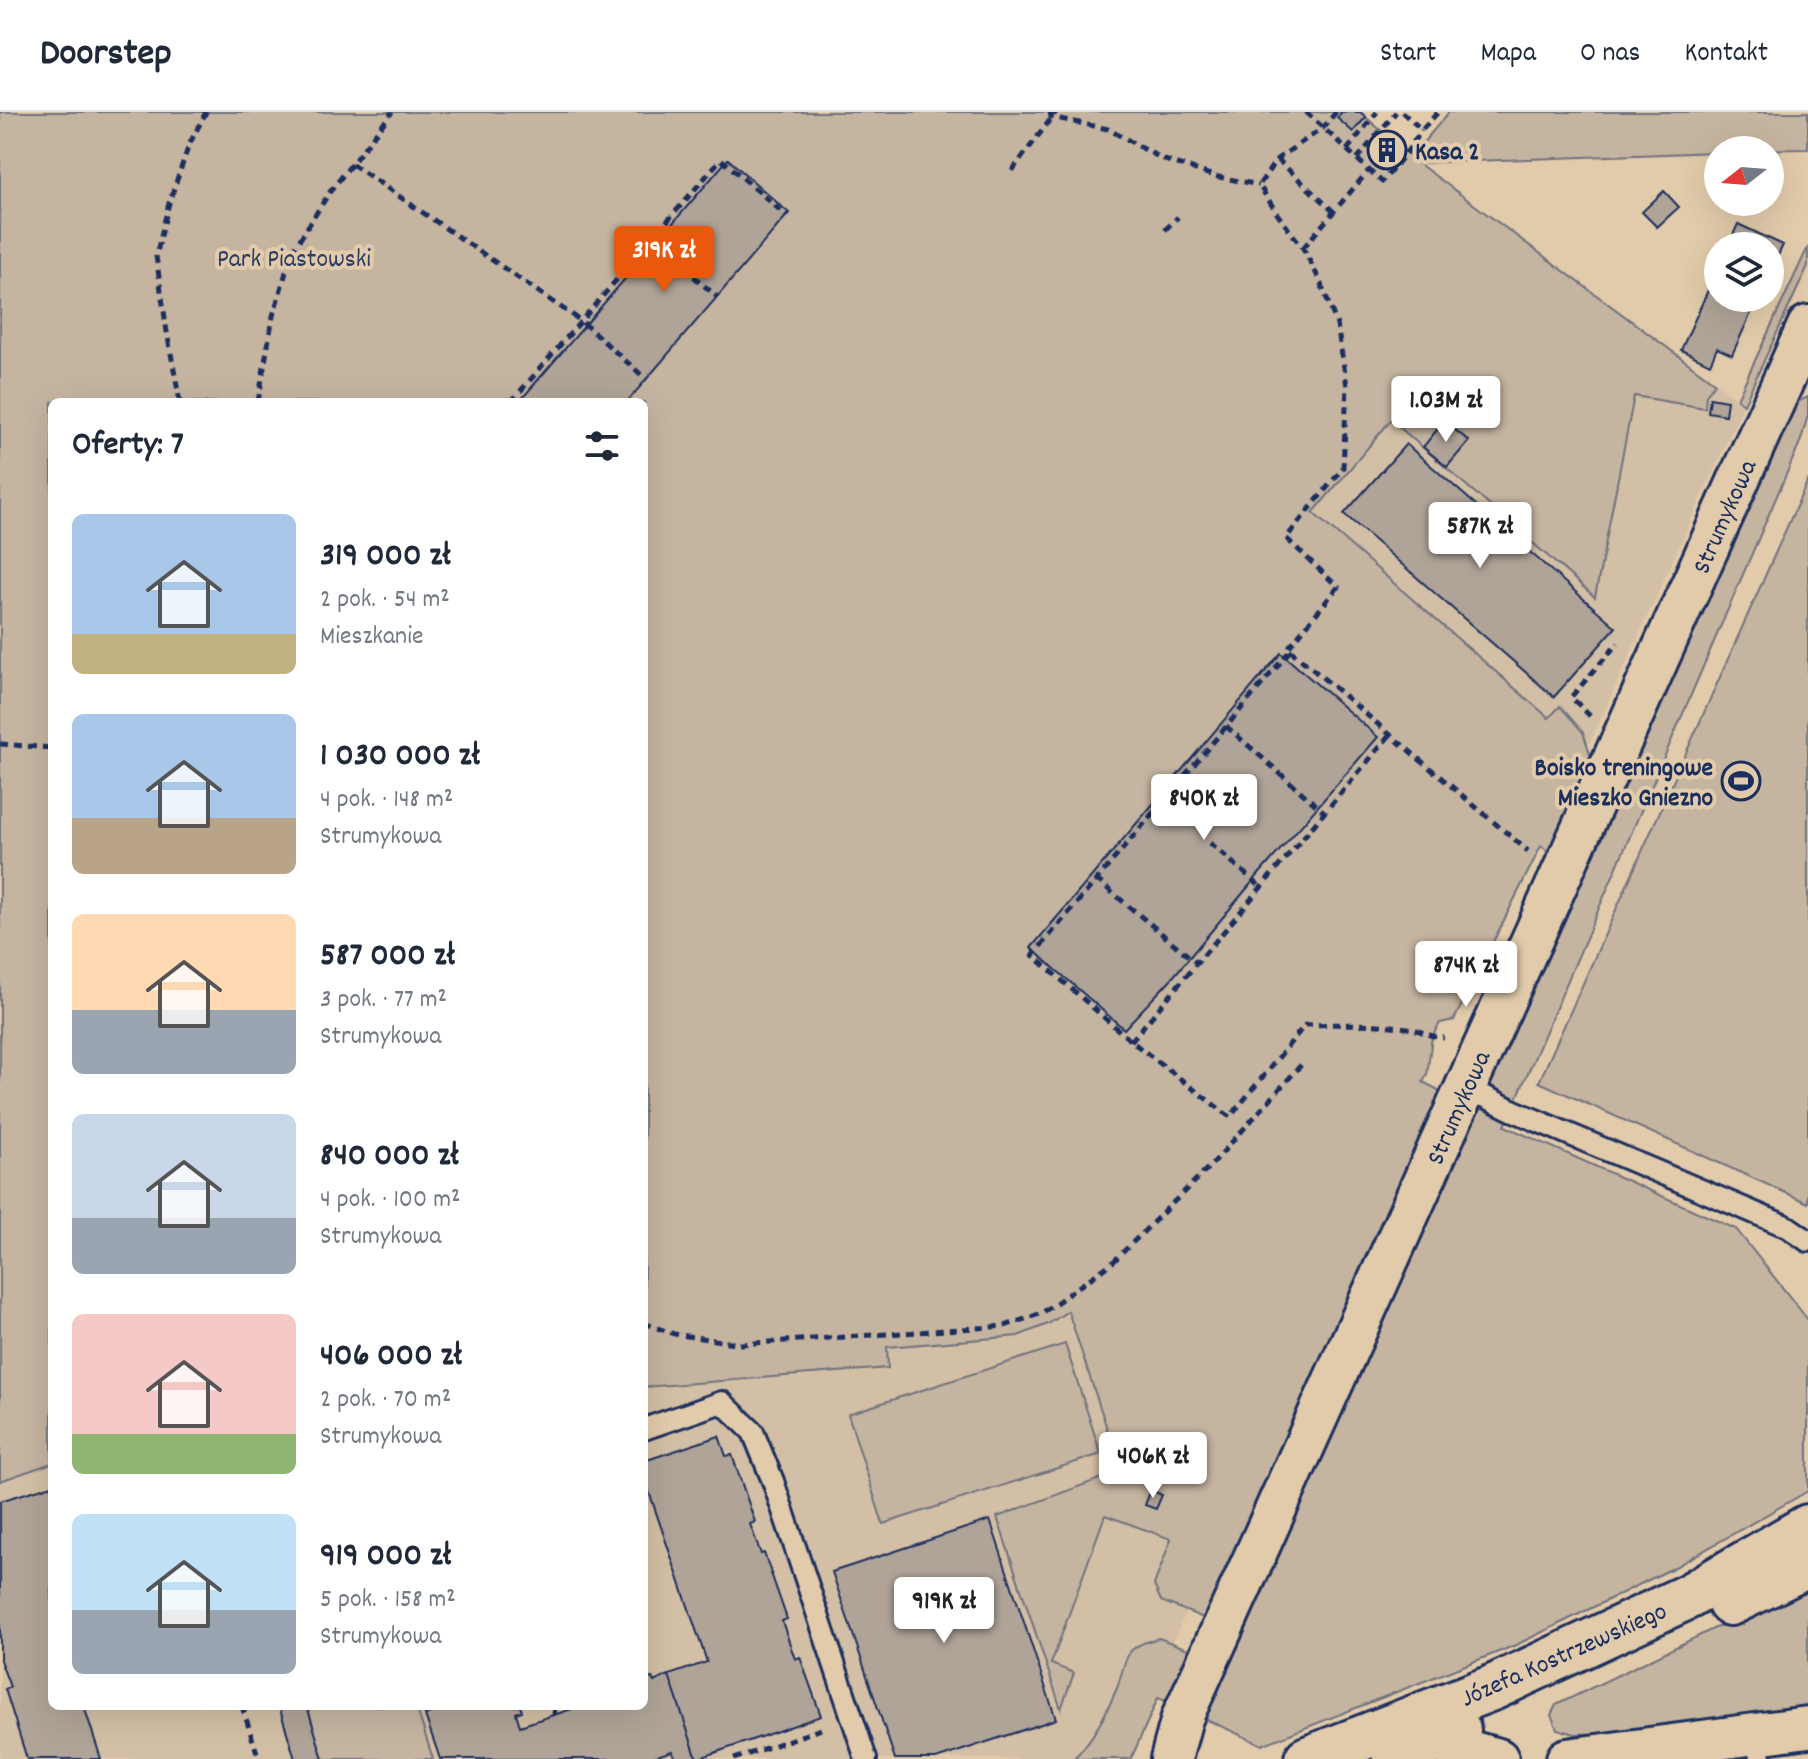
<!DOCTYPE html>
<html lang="pl">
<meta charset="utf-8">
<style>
:root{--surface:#fff;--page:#f2f2f3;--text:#1f2937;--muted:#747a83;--line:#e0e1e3;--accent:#ea580c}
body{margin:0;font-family:Dekko,sans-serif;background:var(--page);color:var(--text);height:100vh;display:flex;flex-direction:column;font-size:30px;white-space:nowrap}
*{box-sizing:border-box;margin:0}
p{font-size:26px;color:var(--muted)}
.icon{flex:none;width:44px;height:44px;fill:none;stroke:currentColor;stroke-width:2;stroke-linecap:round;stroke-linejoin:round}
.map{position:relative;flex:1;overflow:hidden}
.panel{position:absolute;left:48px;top:286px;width:600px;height:1312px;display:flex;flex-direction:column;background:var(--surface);border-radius:12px;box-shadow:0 8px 32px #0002}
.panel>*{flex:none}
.needle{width:52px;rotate:253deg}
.controls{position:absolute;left:1704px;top:24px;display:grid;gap:16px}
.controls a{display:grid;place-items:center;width:80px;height:80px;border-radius:50%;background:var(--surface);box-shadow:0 8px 32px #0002;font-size:40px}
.price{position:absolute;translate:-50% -68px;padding:0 18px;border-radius:8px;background:#fff;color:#222;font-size:26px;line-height:52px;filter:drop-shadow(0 2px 4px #0008)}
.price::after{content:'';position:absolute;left:50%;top:48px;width:24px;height:18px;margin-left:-12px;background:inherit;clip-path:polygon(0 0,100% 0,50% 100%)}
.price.current{background:var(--accent);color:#fff}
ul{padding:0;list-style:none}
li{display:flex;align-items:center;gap:24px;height:200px;padding:0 24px}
li span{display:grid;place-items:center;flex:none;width:224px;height:160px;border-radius:12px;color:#555}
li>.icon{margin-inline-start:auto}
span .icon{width:96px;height:96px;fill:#fffc;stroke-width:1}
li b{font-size:34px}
h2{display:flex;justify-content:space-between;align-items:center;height:96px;padding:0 24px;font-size:34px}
header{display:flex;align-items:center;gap:48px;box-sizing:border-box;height:112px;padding:0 40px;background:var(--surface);border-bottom:2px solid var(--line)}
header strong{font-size:38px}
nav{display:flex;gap:44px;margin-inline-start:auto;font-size:28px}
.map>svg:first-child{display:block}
.built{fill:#d3bfa5}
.green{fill:#c5b4a0;stroke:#70727f;stroke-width:2}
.building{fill:#b0a498;stroke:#1b2f5e;stroke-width:2}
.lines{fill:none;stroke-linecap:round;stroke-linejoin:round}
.lane-casing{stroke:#1b2f5e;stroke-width:26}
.street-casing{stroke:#1b2f5e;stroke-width:46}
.primary-casing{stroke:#1b2f5e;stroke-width:50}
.path{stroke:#1b2f5e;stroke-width:5;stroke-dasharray:8 6;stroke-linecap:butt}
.lane{stroke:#e2cbab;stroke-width:20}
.street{stroke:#e2cbab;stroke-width:40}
.primary{stroke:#e2cbab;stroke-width:44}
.labels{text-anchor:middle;stroke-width:8;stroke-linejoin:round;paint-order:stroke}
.poi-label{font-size:26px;font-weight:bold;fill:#1b2f5e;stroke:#e2cbab;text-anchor:start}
.park-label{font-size:26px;fill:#2c3c65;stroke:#e2cbab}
.street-label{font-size:26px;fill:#1b2f5e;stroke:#e2cbab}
</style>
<header>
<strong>Doorstep</strong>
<nav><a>Start</a><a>Mapa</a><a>O nas</a><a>Kontakt</a></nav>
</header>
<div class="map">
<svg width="1808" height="1647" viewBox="0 0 1808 1647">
<rect width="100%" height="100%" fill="#e2cbab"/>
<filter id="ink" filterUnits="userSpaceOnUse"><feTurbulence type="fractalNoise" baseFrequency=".0125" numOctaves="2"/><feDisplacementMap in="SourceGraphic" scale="16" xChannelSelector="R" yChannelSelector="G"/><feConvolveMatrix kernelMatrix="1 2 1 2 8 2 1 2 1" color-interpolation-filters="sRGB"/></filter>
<g filter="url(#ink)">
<path class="built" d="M1417,51l327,241 -174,382 -257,-273 86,-103z
M1344,1130l-221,517h-1123v-278l52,-18v243h592v-319l243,-19v-21l131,-11 30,-12 66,-43z"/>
<path class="green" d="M0,0h1360l51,45 38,-45h359v37l-90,1v2l-300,11 297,220 -9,12 -1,13 -71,-12 -39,201 -204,-177 -78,93 236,205 11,-12 23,26 11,34 -38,91 -15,-11 -87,174 -14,3 -8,14 -5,38 -4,7 27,14 -239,525 -50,-20 -7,-16 17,-46 -66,-24 -54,149 23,9 -13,36 -64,-192 124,-46 -53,-160 -20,13 -30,12 -131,11 1,21 -244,19v-985h-592v1061l-52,18z
M1808,135v19l-64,138 -7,-5z
M1808,285v18l-7,25 -296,686 231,103 72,91v171l-133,76 -159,78 -254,100 -59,-27 592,-1315z
M1808,368v723l-269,-121z
M1065,1232l36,110 -218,70 -35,-110z
M1808,1471v124l-180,26 -53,1 -18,-5 -6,-14 5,-10z
M1159,1526l39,15 -23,51 -17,-6 -27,61h-58c20,-19 33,-45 44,-71 4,-10 6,-26 13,-36 7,-8 19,-11 29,-14z
M307,1594h109l17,53h-110z"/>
<path class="building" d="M1342,0h18l6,5 -13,15 -16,-14z
M1385,22l18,17 -13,14 -18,-16z
M728,47l61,54 -162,189h-108z
M1664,79l15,16 -22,20 -15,-15z
M1738,112l45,21 -13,27v-26h-42z
M1718,156v30h40l-26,57 -15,-7 -7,16 -29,-14z
M1710,286l17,3 -2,14 -17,-3z
M1444,309l25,20 -22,26 -24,-20z
M1406,332l210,183 -62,70 -210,-183z
M1281,541l97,84 -124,143 -81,97 -49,52 -93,-81z
M719,1324l7,20 6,-1 23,67 -5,2 11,30 3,-1 23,66 -5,2 13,38 5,-2 21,59 -124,43 -28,-84 38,-13 -63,-185v-16z
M52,1373v221h32l17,53h-74l-22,-70 5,-2 -10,-27v-159z
M1151,1378l11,5 -6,14 -11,-4z
M990,1408l66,199 -120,40h-41l-63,-187z
M669,1563l28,84h-22l-3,-8 -18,6v2h-214l-15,-44 8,-3 -2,-6h89l2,5 -6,2 4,13 61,-20h63v-26l8,-2 2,4z
M279,1594h28l16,53h-28z"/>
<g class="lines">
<defs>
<path id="lane" d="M1466,975l46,23 276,117 20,14
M644,1317l78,-27 31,30 20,49 93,278
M1757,1622l3,25"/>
<path id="street" d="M1433,1629l65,18
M1171,1647l11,-41 626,-1392
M1567,1647l241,-32"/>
<path id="primary" d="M1730,1491l78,-38
M1307,1647l185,-71 197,-92 119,-69
M1395,1647l63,-29"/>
</defs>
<use href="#lane" class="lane-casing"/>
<use href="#street" class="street-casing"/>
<use href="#primary" class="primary-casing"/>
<path class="path" d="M1050,0l1,5 57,12 54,30 52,17 45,9
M1306,0l76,70 24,-29 16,-23
M1336,0l-13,16 -46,31 -18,26 19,30 25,33 17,33 17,44 10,61 -4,82 -57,70 52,49 -50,61 2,2 -5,7 -252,298 98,86 99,76 75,-92c34,-1 69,-2 103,3 13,2 22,9 36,10
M1402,0l20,18 16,-18
M1347,38l30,-38
M1277,47l57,53
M1357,47l39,-47
M352,52l229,157 65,58
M1012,59l44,-59
M1165,118l13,-13
M652,127l65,58
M1303,136l66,-78
M180,290l-13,-70 -11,-76 13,-53 20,-58 17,-33
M258,290l15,-86 19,-64 37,-59 63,-81
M511,290l210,-243 66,57
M1290,538l238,201
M1590,604l-19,-19 47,-54
M1226,614l98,86
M0,632l52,4
M1210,731l51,44
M1096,767l101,84
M1131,929l259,-306
M644,1211l30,11 67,10 264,-18 37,-13 71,-51 101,-100 87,-97
M242,1594l17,53
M554,1603l1,-9
M734,1647l90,-31"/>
<use href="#lane" class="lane"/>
<use href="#street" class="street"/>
<use href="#primary" class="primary"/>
</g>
</g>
<defs>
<symbol id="building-ring" viewBox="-11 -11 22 22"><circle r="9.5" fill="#e2cbab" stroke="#1b2f5e" stroke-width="1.5"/><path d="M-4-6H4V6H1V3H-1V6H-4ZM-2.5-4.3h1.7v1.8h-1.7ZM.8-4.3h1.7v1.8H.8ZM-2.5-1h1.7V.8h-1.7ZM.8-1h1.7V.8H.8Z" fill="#1b2f5e"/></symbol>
<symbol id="stadium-ring" viewBox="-11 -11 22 22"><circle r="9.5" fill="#e2cbab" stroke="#1b2f5e" stroke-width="1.5"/><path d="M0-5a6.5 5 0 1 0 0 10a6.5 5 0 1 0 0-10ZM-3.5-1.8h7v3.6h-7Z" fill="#1b2f5e"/></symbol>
</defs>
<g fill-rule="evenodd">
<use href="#building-ring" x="1365" y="16" width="44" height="44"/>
<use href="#stadium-ring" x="1719" y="647" width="44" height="44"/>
</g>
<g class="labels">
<g class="poi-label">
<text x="1415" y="47">Kasa 2</text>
<text x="1713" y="663" text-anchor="end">Boisko treningowe<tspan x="1713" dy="30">Mieszko Gniezno</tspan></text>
</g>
<g class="park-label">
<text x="294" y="154">Park Piastowski</text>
</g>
<g class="street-label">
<text transform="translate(1723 404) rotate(-66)" y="9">Strumykowa</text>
<text transform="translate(1457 995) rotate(-66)" y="9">Strumykowa</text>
<text transform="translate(1563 1541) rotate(-24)" y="9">Józefa Kostrzewskiego</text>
</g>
</g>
</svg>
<div class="controls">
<a><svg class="needle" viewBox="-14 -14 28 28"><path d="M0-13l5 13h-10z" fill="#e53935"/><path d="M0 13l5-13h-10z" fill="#747a83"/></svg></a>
<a><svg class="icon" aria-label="layers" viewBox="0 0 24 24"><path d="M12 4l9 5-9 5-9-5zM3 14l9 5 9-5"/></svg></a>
</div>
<b class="price current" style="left:664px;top:182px">319K zł</b>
<b class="price" style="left:1446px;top:332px">1.03M zł</b>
<b class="price" style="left:1480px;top:458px">587K zł</b>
<b class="price" style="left:1204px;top:730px">840K zł</b>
<b class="price" style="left:1466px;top:897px">874K zł</b>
<b class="price" style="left:1153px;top:1388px">406K zł</b>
<b class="price" style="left:944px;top:1533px">919K zł</b>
<section class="panel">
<h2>Oferty: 7<svg class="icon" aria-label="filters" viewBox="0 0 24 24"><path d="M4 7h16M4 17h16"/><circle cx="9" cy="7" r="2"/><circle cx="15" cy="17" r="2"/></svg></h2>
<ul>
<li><span style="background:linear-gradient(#a9c7e8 75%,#c2b280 0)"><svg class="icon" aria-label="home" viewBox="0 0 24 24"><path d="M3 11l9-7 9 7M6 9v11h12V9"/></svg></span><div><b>319 000 zł</b><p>2 pok. · 54 m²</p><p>Mieszkanie</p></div></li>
<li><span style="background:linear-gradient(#a9c7e8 65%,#b9a48a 0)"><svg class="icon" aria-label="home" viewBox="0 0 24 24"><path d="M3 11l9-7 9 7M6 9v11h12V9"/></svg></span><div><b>1 030 000 zł</b><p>4 pok. · 148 m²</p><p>Strumykowa</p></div></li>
<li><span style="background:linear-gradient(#ffd9b3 60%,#9aa5b1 0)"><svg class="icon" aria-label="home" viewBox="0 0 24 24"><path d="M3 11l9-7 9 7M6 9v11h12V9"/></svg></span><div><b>587 000 zł</b><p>3 pok. · 77 m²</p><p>Strumykowa</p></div></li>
<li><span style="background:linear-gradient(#c9d6e8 65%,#9aa5b1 0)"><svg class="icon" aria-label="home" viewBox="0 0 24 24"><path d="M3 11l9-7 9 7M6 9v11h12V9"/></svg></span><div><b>840 000 zł</b><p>4 pok. · 100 m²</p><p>Strumykowa</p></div></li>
<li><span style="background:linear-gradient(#f6c9c9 75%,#8fb573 0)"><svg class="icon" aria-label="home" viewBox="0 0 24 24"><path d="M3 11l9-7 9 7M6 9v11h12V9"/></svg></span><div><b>406 000 zł</b><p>2 pok. · 70 m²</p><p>Strumykowa</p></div></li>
<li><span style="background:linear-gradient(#bfe0f5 60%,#9aa5b1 0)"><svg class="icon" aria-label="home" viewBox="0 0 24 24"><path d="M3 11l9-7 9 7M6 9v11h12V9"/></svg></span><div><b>919 000 zł</b><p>5 pok. · 158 m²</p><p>Strumykowa</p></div></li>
</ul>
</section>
</div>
